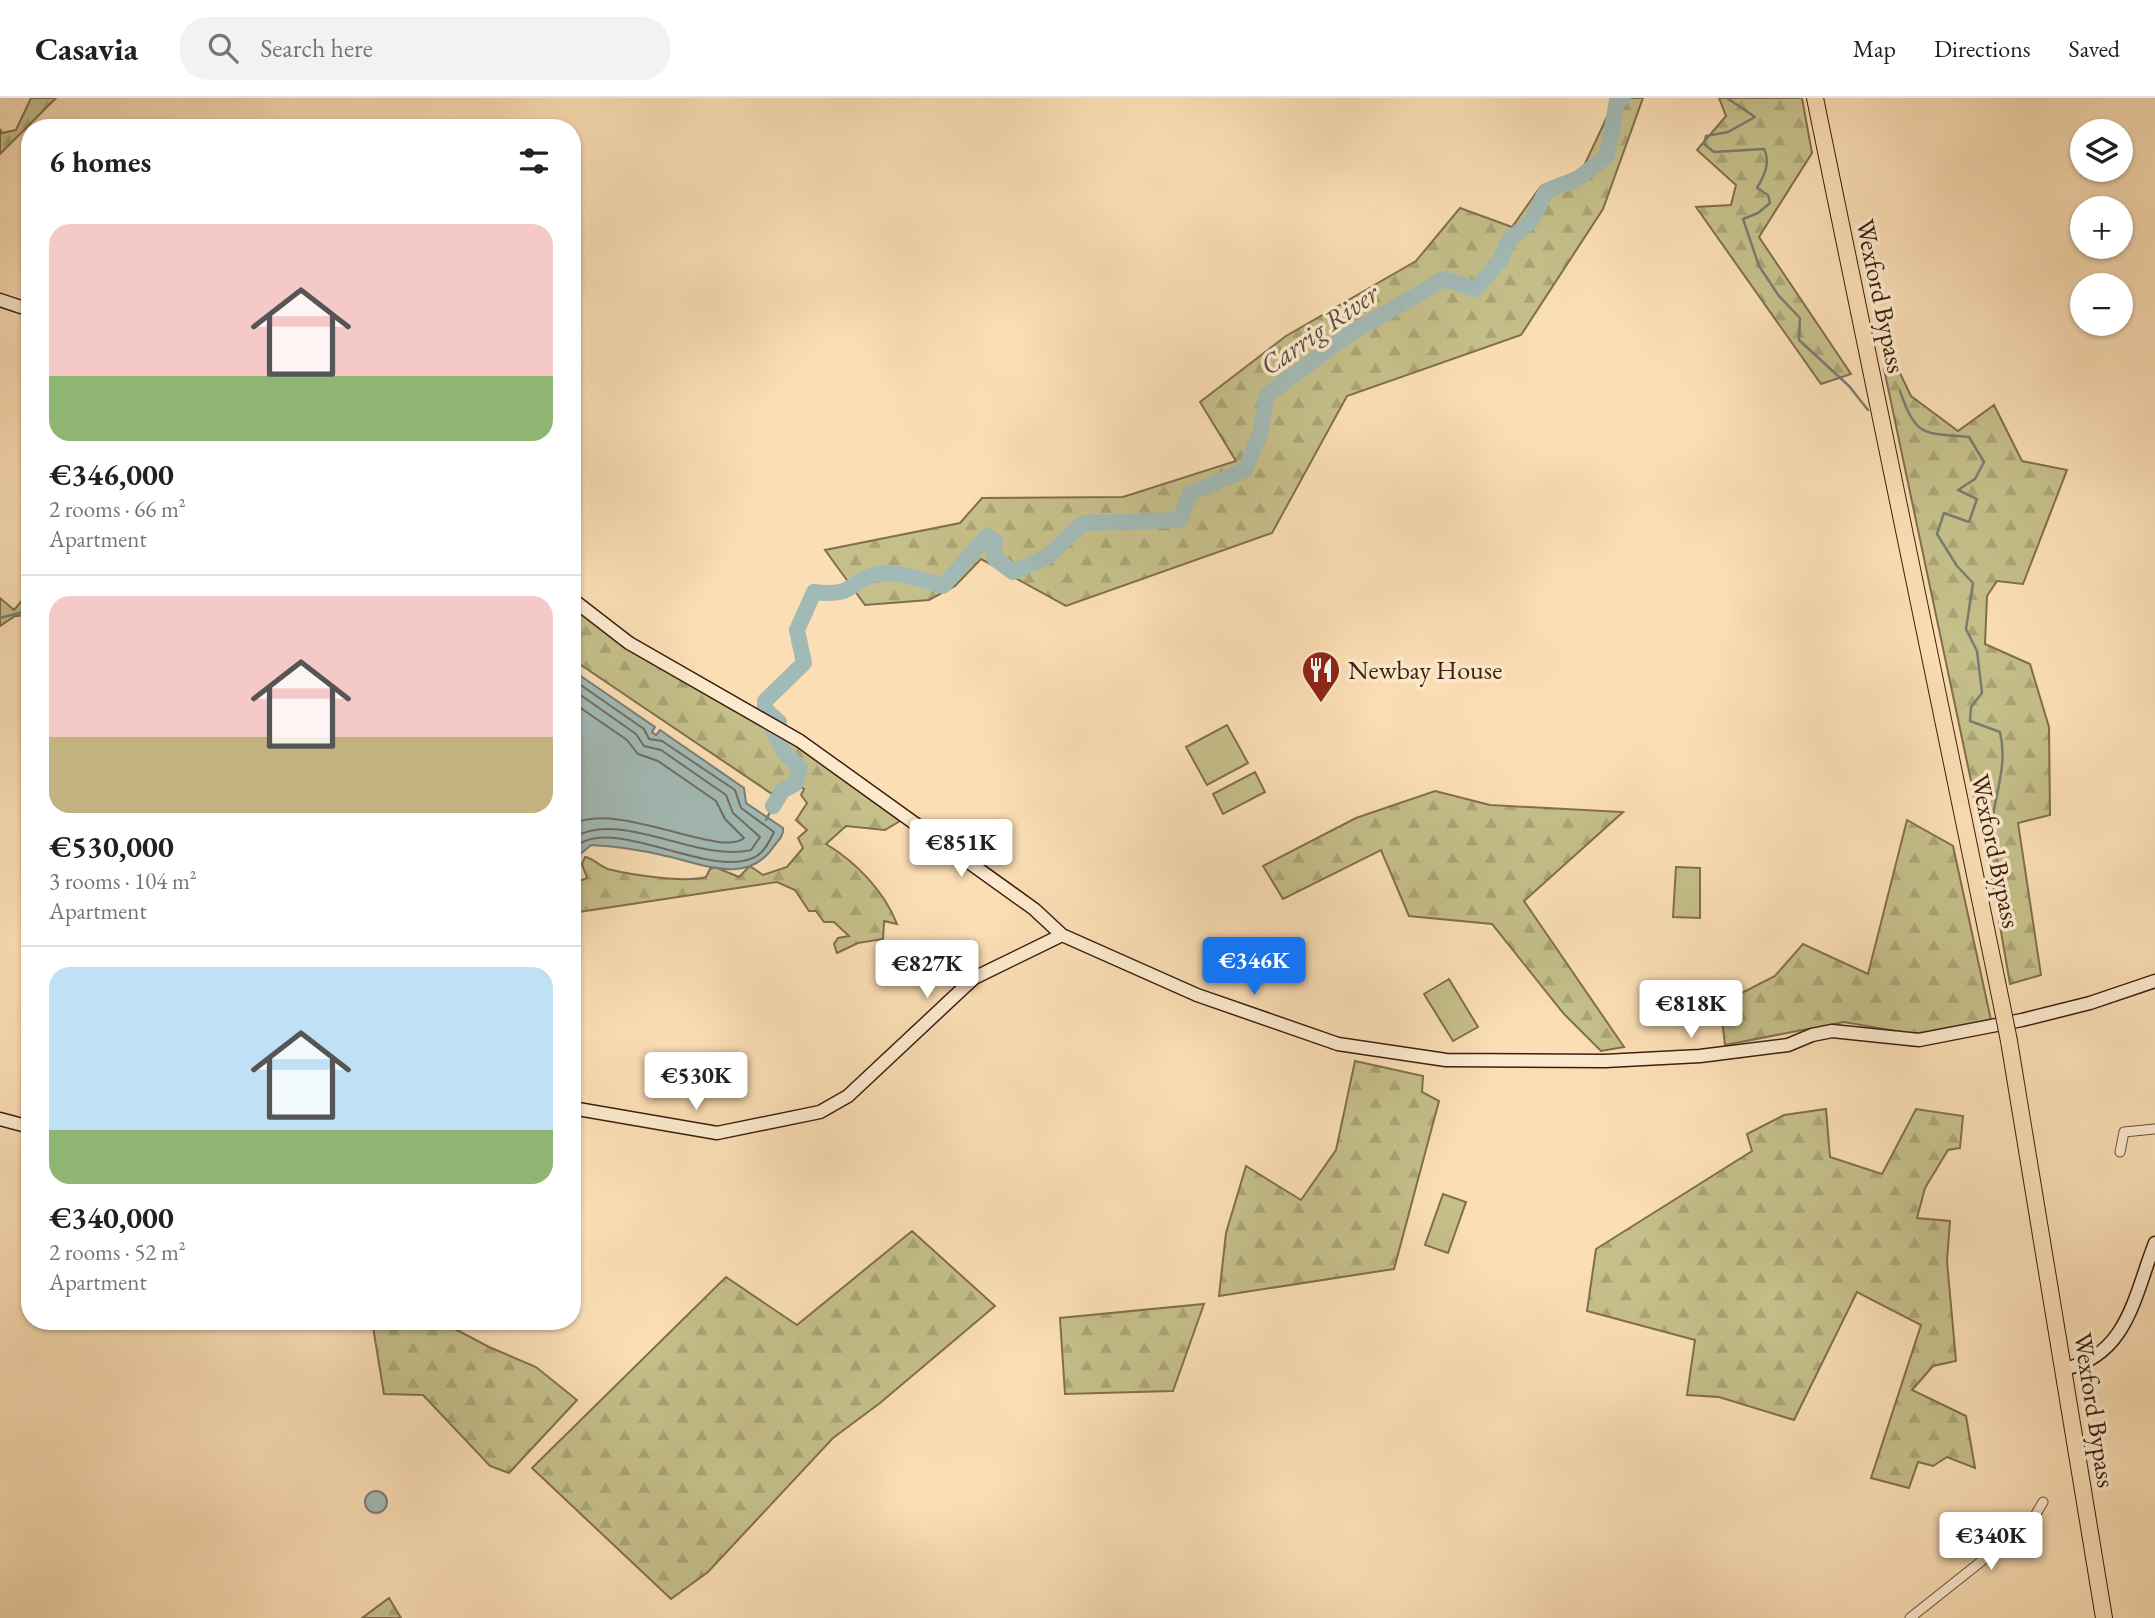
<!DOCTYPE html>
<meta charset="utf-8">
<style>
:root{--surface:#fff;--page:#f2f2f2;--text:#202124;--muted:#757577;--line:#e0e0e0;--accent:#1a73e8}
body{margin:0;font-family:"EB Garamond",serif;background:var(--page);color:var(--text);height:100vh;display:flex;flex-direction:column;font-size:26px;white-space:nowrap}
*{box-sizing:border-box;margin:0}
p{font-size:23px;color:var(--muted)}
.icon{flex:none;width:38px;height:38px;fill:none;stroke:currentColor;stroke-width:2;stroke-linecap:round;stroke-linejoin:round}
.map{position:relative;flex:1;overflow:hidden}
.panel{position:absolute;left:21px;top:21px;width:560px;height:1211px;display:flex;flex-direction:column;background:var(--surface);border-radius:28px;box-shadow:0 2px 5px #0004}
.panel>*{flex:none}
.buttons{position:absolute;left:2070px;top:21px;display:grid;gap:14px}
.buttons a{display:grid;place-items:center;width:63px;height:63px;border-radius:50%;background:var(--surface);box-shadow:0 2px 5px #0004;font-size:35px}
.price{position:absolute;translate:-50% -60px;padding:0 16px;border-radius:7px;background:#fff;color:#222;font-size:23px;line-height:46px;filter:drop-shadow(0 2px 4px #0008)}
.price::after{content:'';position:absolute;left:50%;top:42px;width:21px;height:16px;margin-left:-10px;background:inherit;clip-path:polygon(0 0,100% 0,50% 100%)}
.price.on{background:var(--accent);color:#fff}
ul{padding:0;list-style:none}
li{display:grid;align-content:center;gap:14px;height:371px;padding:0 28px}
li+li{border-top:2px solid var(--line)}
li span{display:grid;place-items:center;height:217px;border-radius:21px;color:#555}
li>.icon{margin-inline-start:auto}
span .icon{width:126px;height:126px;fill:#fffc;stroke-width:1}
li b{font-size:30px}
h2{display:flex;justify-content:space-between;align-items:center;height:84px;padding:0 28px;font-size:30px}
header{display:flex;align-items:center;gap:42px;box-sizing:border-box;height:98px;padding:0 35px;background:var(--surface);border-bottom:2px solid var(--line)}
header strong{font-size:33px}
nav{display:flex;gap:38px;margin-inline-start:auto;font-size:24px}
.search{width:490px;height:63px;background:var(--page);display:flex;align-items:center;gap:18px;box-sizing:border-box;padding:0 24px;border-radius:28px;color:var(--muted);font-size:26px}
.map>svg:first-child{display:block}
.forest{fill:url(#forest-firs);stroke:#826e4c;stroke-width:2}
.park{fill:#c5bf89;stroke:#826e4c;stroke-width:2}
.water{fill:#a2bab6;stroke:#7a7c73;stroke-width:2}
.lines{fill:none;stroke-linecap:round;stroke-linejoin:round}
.shore{stroke:#706c62;stroke-width:2}
.stream{stroke:#7a7c73;stroke-width:2.5}
.river{stroke:#a2bab6;stroke-width:16}
.street-casing{stroke:#6d4e38;stroke-width:11}
.secondary-casing{stroke:#3e1e0e;stroke-width:15}
.highway-casing{stroke:#3e1e0e;stroke-width:18}
.street{stroke:#fceace;stroke-width:9}
.secondary{stroke:#fceace;stroke-width:12}
.highway{stroke:#fbdeb4;stroke-width:16}
.highway-bridge-casing{stroke:#3e1e0e;stroke-width:18;stroke-linecap:butt}
.highway-bridge{stroke:#fbdeb4;stroke-width:16}
.labels{text-anchor:middle;stroke-width:7;stroke-linejoin:round;paint-order:stroke}
.street-label{font-size:26px;fill:#3e1e0e;stroke:#fceace}
.poi-label{font-size:26px;fill:#3e1e0e;stroke:#fceace;text-anchor:start}
.water-label{font-size:28px;font-style:italic;fill:#5c4d40;stroke:#fceace}
</style>
<header>
<strong>Casavia</strong>
<div class="search"><svg class="icon" aria-label="search" viewBox="0 0 24 24"><circle cx="10" cy="10" r="6"/><path d="M15 15l6 6"/></svg>Search here</div>
<nav><a>Map</a><a>Directions</a><a>Saved</a></nav>
</header>
<div class="map">
<svg width="2155" height="1520" viewBox="0 0 2155 1520">
<defs>
<pattern id="forest-firs" width="22" height="20" patternUnits="userSpaceOnUse" patternTransform="scale(1.75)"><rect width="22" height="20" fill="#c5bf89"/><path d="M5 1l3.5 6h-7zM16 11l3.5 6h-7z" fill="#aaa475"/></pattern>
</defs>
<rect width="100%" height="100%" fill="#fbdeb4"/>
<filter id="stains"><feTurbulence type="fractalNoise" baseFrequency=".00286" numOctaves="4"/><feColorMatrix values="0 0 0 0 .2 0 0 0 0 .09 0 0 0 0 .02 0 0 0 .5 -.17"/></filter>
<radialGradient id="worn" r=".72"><stop offset=".6" stop-color="#630" stop-opacity="0"/><stop offset="1" stop-color="#630" stop-opacity=".3"/></radialGradient>
<path class="forest" d="M31,0h25l-56,56v-25l2,4 14,-3z
M1612,0h31l-40,111 -82,126 -174,61 -75,137 -206,73 -85,-47 -26,27 -26,14 -64,5 -40,-55 135,-27 22,-25 141,-1 113,-36 -36,-59 86,-66 130,-75 44,-53 52,19 29,-41 41,-16 26,-55z
M1719,0h83l10,55 -53,84 92,137 -30,10 -125,-177 35,-2 5,-20 -39,-35 29,-34z
M1884,271h14l13,27 47,35 36,-26 28,56 45,9 -44,114 -26,-3 -10,15 -2,48 45,20 19,63 1,88 -32,8 23,152 -31,9 -17,-99z
M30,493v24l-15,1 -15,10v-28l14,12z
M572,508l225,140 103,75 -15,9 -39,-4 -20,18c30,18 58,47 71,80l-13,-3 -1,18 -25,4 -21,10 -3,-9 4,-6 11,-2 -15,-14h-10l-8,-11h-7l-14,-21 -18,-8 -205,31v-29l15,-6 -5,-14 3,-7c8,1 14,9 23,12 23,6 77,14 98,8l4,-8 5,-2 24,10 11,-11 13,9 24,-8 16,-19 -5,-10 9,-8 -11,-10 11,-17 -6,-8 3,-6 -9,-5 -12,6 -5,8 -206,-139z
M1435,693l55,14 133,7 -99,89 100,146 -23,4 -37,-37 -72,-90 -83,-8 -28,-66 -98,49 -20,-33 93,-48z
M1907,722l46,26 38,174 -78,14 -69,-12 -119,23 -5,-41 55,-28 28,-32 65,30z
M1355,963l68,15 -1,16 17,9 -45,168 -175,27 7,-63 20,-67 55,34 35,-50z
M1826,1011l4,48 52,17 34,-65 47,7 -3,32 -12,2 -23,38 -8,30 33,3 -3,40 9,100 -23,5 -21,24 54,26 9,52 -28,-11 -14,9 -15,-4 -9,26 -38,-10 50,-153 -64,-33 -63,128 -75,-23 -32,-2 8,-55 -108,-29 9,-62 156,-98 -5,-17 37,-19z
M912,1133l83,75 -115,97 -47,35 -125,134 -37,27 -139,-131 194,-191 71,48z
M1204,1206l-31,87 -108,3 -5,-76z
M372,1223h68l49,26 47,20 41,33 -68,73 -19,-7 -67,-71 -39,-1z
M389,1500l12,20h-39z"/>
<path class="park" d="M1227,627l21,38 -41,22 -21,-38z
M1255,674l10,20 -42,22 -10,-20z
M1676,769l24,1v50l-27,-1z
M1449,881l29,48 -25,14 -29,-47z
M1443,1096l23,8 -18,51 -23,-8z"/>
<path class="water" d="M572,572l83,57 -3,5 4,3 4,-5 84,58 2,15 37,25c1,7 -4,12 -9,18 -26,40 -70,18 -108,10 -25,-6 -49,-10 -75,-11l-19,16z
M365 1404a11 11 0 1 1 22 0a11 11 0 1 1-22 0Z"/>
<g class="lines">
<path class="shore" d="M572,581l72,50 5,10 13,2 73,49 6,18 33,24c-4,8 -10,21 -19,25 -46,24 -147,-47 -183,-7
M572,591l64,45 8,12 17,4 65,45 7,18 27,24 -9,13c-55,13 -129,-42 -179,-12
M572,604l55,38 11,14 20,7 58,40 9,18 19,19c-23,21 -129,-39 -172,-13"/>
<path class="stream" d="M1727,0l28,19 -27,15 -22,4 -2,8 10,8 50,-3c7,13 0,27 -7,39l11,7 2,8 -12,10 -15,6 16,47 20,30 21,22 -1,22 50,46 19,24
M1900,293c16,46 23,42 69,46l15,25 -9,17 -17,11 19,9 -8,23 -25,-9 -7,21 20,32 16,17 -7,46 11,22 5,42 -11,14 -1,14 30,11c9,39 -9,68 -9,106 1,21 15,29 11,52
M0,520l30,-8
M766,722l7,-14"/>
<path class="river" d="M779,624l-14,-13v-8l39,-38 -7,-33 17,-38c42,5 32,-10 63,-18 15,-4 51,7 66,12l44,-50 8,5 -1,17 19,14 34,-15 36,-34 97,-3 9,-26 56,-24 15,-37 7,-38 81,-60 96,-56 32,10 25,-30 8,-19 22,-19 15,-30 31,-12 30,-23 10,-55 6,-3
M773,634l11,20 16,16 -5,16 -12,6 -10,16"/>
<defs>
<path id="street" d="M2120,1054l4,-20 31,-3
M1910,1520l122,-97 11,-19"/>
<path id="secondary" d="M0,202l30,10
M572,501l57,44 171,98 234,168 28,26 135,60 141,49 108,16 159,1 95,-5 88,-11 24,-10 20,-4 87,9 103,-20 68,-17 65,-22
M572,1010l145,25 103,-21 28,-16 126,-118 88,-43
M0,1021l30,8
M2064,1271c64,-14 70,-73 91,-126"/>
<path id="highway" d="M1815,0l187,908
M2009,943l95,577"/>
</defs>
<use href="#street" class="street-casing"/>
<use href="#secondary" class="secondary-casing"/>
<use href="#highway" class="highway-casing"/>
<use href="#street" class="street"/>
<use href="#secondary" class="secondary"/>
<use href="#highway" class="highway"/>
<defs>
<path id="highway-bridge" d="M2002,908l7,35"/>
</defs>
<use href="#highway-bridge" class="highway-bridge-casing"/>
<use href="#highway-bridge" class="highway-bridge"/>
</g>
<defs>
<symbol id="restaurant-pin" viewBox="-11 -11 22 30"><path d="M0 17L-7.5 6A9.5 9.5 0 1 1 7.5 6Z" fill="#8f2418" stroke="#fceace"/><path d="M-5-6h1v4h1v-4h1v4h1v-4h1v5L-1.5 .5V6h-2V.5L-5-1ZM5-6V6H3V1.5H1.5Q1.5-4 5-6Z" fill="#fff"/></symbol>
</defs>
<g fill-rule="evenodd">
<use href="#restaurant-pin" x="1299" y="550" width="44" height="60"/>
</g>
<g class="labels">
<g class="street-label">
<text transform="translate(1881 198) rotate(78)" y="9">Wexford Bypass</text>
<text transform="translate(1996 753) rotate(78)" y="9">Wexford Bypass</text>
<text transform="translate(2095 1312) rotate(81)" y="9">Wexford Bypass</text>
</g>
<g class="poi-label">
<text x="1348" y="581">Newbay House</text>
</g>
<g class="water-label">
<text transform="translate(1319 231) rotate(-35)" y="10">Carrig River</text>
</g>
</g>
<rect width="100%" height="100%" filter="url(#stains)"/>
<rect width="100%" height="100%" fill="url(#worn)"/>
</svg>
<div class="buttons">
<a><svg class="icon" aria-label="layers" viewBox="0 0 24 24"><path d="M12 4l9 5-9 5-9-5zM3 14l9 5 9-5"/></svg></a>
<a>+</a>
<a>−</a>
</div>
<b class="price" style="left:961px;top:781px">€851K</b>
<b class="price on" style="left:1254px;top:899px">€346K</b>
<b class="price" style="left:927px;top:902px">€827K</b>
<b class="price" style="left:1691px;top:942px">€818K</b>
<b class="price" style="left:696px;top:1014px">€530K</b>
<b class="price" style="left:1991px;top:1474px">€340K</b>
<section class="panel">
<h2>6 homes<svg class="icon" aria-label="filters" viewBox="0 0 24 24"><path d="M4 7h16M4 17h16"/><circle cx="9" cy="7" r="2"/><circle cx="15" cy="17" r="2"/></svg></h2>
<ul>
<li><span style="background:linear-gradient(#f6c9c9 70%,#8fb573 0)"><svg class="icon" aria-label="home" viewBox="0 0 24 24"><path d="M3 11l9-7 9 7M6 9v11h12V9"/></svg></span><div><b>€346,000</b><p>2 rooms · 66 m²</p><p>Apartment</p></div></li>
<li><span style="background:linear-gradient(#f6c9c9 65%,#c2b280 0)"><svg class="icon" aria-label="home" viewBox="0 0 24 24"><path d="M3 11l9-7 9 7M6 9v11h12V9"/></svg></span><div><b>€530,000</b><p>3 rooms · 104 m²</p><p>Apartment</p></div></li>
<li><span style="background:linear-gradient(#bfe0f5 75%,#8fb573 0)"><svg class="icon" aria-label="home" viewBox="0 0 24 24"><path d="M3 11l9-7 9 7M6 9v11h12V9"/></svg></span><div><b>€340,000</b><p>2 rooms · 52 m²</p><p>Apartment</p></div></li>
</ul>
</section>
</div>
